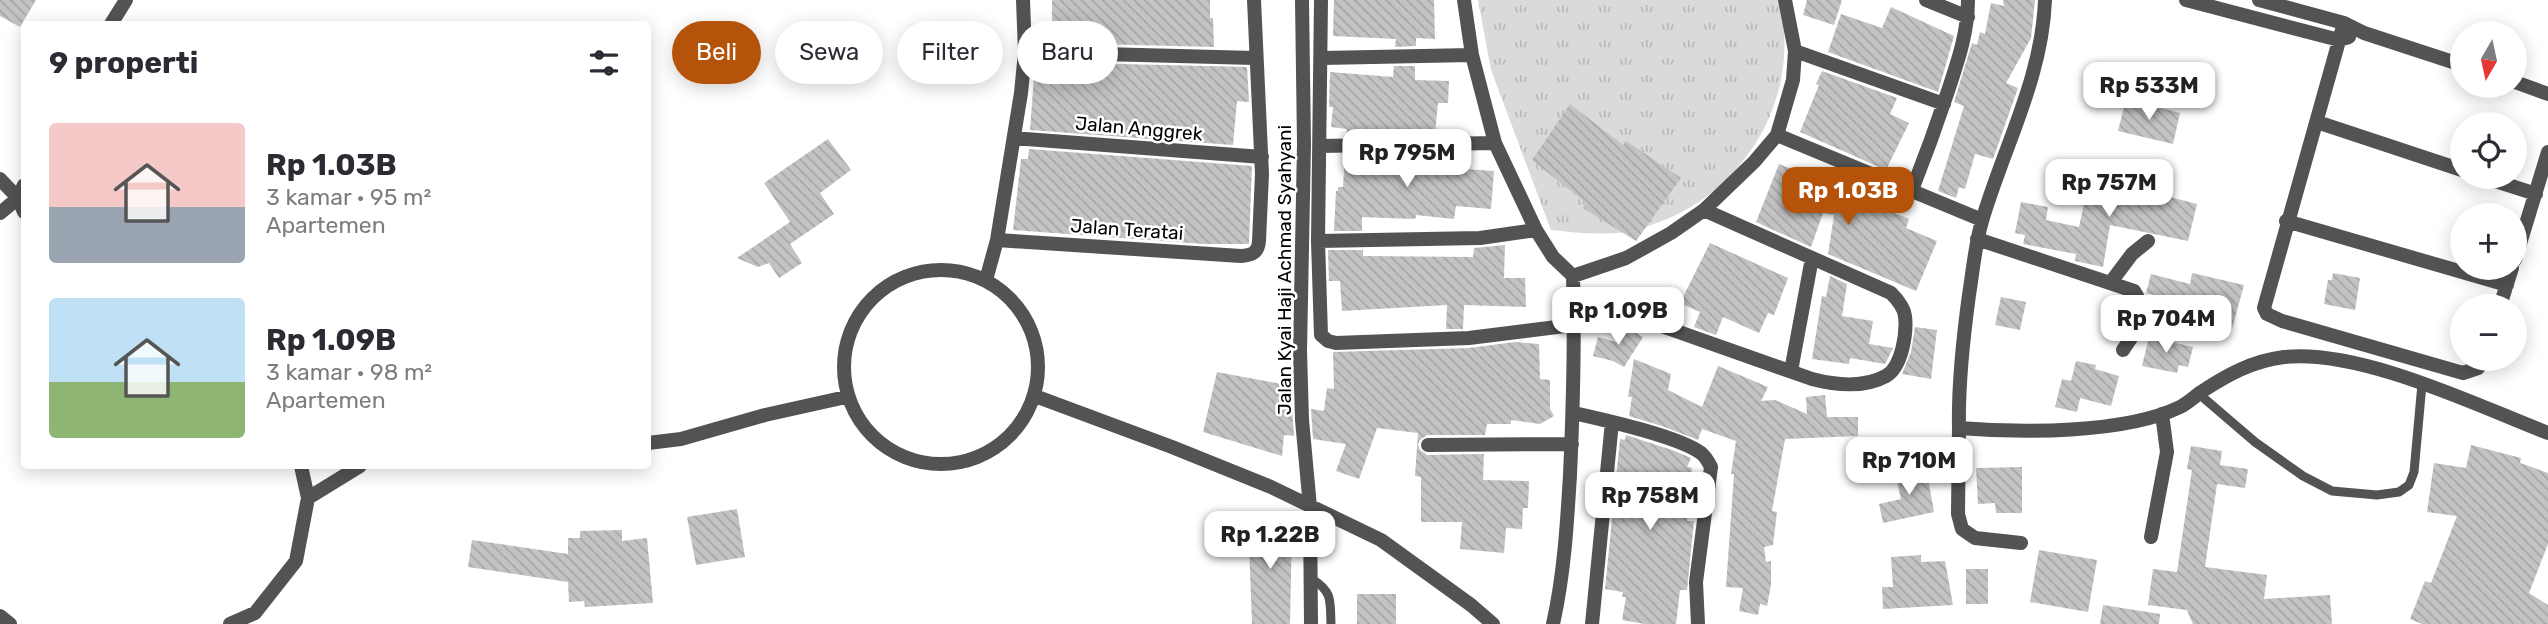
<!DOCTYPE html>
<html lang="id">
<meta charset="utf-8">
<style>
:root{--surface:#fff;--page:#f2f2f3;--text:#2b2b33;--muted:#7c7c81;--accent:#b45309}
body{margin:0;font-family:Rubik,sans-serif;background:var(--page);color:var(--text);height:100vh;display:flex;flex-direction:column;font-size:26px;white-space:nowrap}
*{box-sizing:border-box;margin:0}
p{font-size:23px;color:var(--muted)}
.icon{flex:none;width:38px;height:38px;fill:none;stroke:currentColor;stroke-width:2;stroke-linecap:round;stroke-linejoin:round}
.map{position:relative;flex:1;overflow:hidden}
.side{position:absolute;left:21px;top:21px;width:630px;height:448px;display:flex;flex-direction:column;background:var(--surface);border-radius:7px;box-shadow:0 4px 18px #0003}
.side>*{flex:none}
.top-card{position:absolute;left:672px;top:21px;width:665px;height:63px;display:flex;gap:14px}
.needle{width:46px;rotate:189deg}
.fabs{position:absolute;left:2450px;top:21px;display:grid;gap:14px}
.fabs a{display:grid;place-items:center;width:77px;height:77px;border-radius:50%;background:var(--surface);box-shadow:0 4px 18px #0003;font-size:35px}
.price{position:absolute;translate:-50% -60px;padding:0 16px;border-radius:14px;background:#fff;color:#222;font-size:23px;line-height:46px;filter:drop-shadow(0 2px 4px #0008)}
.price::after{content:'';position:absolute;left:50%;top:42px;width:21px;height:16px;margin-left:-10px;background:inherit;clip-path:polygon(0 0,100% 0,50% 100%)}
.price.active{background:var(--accent);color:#fff}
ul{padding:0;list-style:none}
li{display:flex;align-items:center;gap:21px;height:175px;padding:0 28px}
li span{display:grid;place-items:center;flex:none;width:196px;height:140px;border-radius:7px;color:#555}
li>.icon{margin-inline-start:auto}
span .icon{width:84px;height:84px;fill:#fffc;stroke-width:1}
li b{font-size:30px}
h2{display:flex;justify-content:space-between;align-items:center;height:84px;padding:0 28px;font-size:30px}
.pill{padding:0 24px;border-radius:32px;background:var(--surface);box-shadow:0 4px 18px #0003;font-size:24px;line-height:63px}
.pill.active{background:var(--accent);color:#fff}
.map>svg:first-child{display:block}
.park{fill:url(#park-tufts)}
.building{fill:url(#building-back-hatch)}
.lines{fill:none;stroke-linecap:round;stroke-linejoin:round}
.lane{stroke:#535353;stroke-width:9}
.street{stroke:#535353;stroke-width:14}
.labels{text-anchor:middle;stroke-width:5;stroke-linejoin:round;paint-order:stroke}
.street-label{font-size:19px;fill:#000;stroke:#fff}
</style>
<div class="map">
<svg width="2548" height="624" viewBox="0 0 2548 624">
<defs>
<pattern id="park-tufts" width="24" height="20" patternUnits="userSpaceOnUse" patternTransform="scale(1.75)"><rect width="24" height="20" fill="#dadada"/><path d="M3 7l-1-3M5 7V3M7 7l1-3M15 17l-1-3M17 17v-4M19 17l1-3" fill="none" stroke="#b9b9b9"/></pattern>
<pattern id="building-back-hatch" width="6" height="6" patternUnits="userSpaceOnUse" patternTransform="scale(1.75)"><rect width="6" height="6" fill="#c3c3c3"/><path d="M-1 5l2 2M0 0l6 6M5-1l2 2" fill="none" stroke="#a6a6a6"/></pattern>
</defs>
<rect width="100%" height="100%" fill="#fff"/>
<path class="park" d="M1478,0h301c23,90 -28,184 -112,219 -13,5 -27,11 -41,13 -25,3 -50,1 -75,-2l-60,-160z"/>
<path class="building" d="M0,0h36l-16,27 -20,-11z
M1052,0h158v18h3l1,29 -162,-4z
M1334,0h100l1,39 -19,-1v8l-21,1 1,-8 -63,-3z
M1807,0h35l-8,25 -31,-10z
M2003,0h32l-4,38 -25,45 12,5 -25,71 -18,-5 -10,35 -6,-2 -3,11 -18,-7 26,-85 -10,-4 18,-59 5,2 3,-13 5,2 6,-31 13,3z
M1891,7l63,29 -16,56 -110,-40 13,-38 41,14z
M706,21l13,21 -17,11 -13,-22z
M1035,62l212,5 2,35 -12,-1 -4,44 -203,-15z
M1394,66h21v14l34,1 -1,22h-10l-3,31 -89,2 1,-7 -16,-2 2,-20h-4l1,-35 63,5z
M1822,71l75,27 -7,16 19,9 -23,47 -86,-38 19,-47 -3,-1z
M2126,99l54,14 -7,31 -55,-13z
M1570,104l53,41 3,-4 55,37 -45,63 -53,-33 3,-5 -54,-43z
M828,139l23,31 -31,23 14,21 -44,30 12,19 -23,15 -10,-15 -11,4 -21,-9 53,-36 -26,-39z
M1029,149l223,17 -3,78h-45l-191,-14 8,-71h7z
M1433,154v8l32,3v4l29,2 -3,38 -35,-3 -2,13 -38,-4v3l-4,1 -50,-2v14h-28l2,-40h2v-4h5l2,-32z
M1779,164l32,13 -4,10 36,15 11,-25 19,8 -8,16 44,18 -3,9 31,13 -21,50 -88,-37 6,-39 -11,-2 -12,34 -55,-25z
M2120,168l33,6 -3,18 47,12 -9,37 -78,-16 -7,42 -28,-6 1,-7 -53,-10 2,-9 -10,-2 6,-31 27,5 -2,13 33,7 9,-42 28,6z
M1710,243l78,35 -14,37 -6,-2 -9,20 -36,-16 -7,18 -22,-8 6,-15 -20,-9z
M1505,245l-1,33h21l1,29 -62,-2 -1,24h-17l1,-24 -105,6 -2,-30h-11l-1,-31h35v6l110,1 1,-9z
M2192,273l52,12 -12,44 -50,-12 4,-15 -40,-9 5,-19 39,10z
M2333,273l27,5 -5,32 -31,-6 4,-24h4z
M1830,276l17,8 -5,32 31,5 -4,23 24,4 -8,16 -35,-6 -1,6 -37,-5 10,-63 4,1z
M2001,297l25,5 -6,28 -25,-5z
M1625,326l18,11 -19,30 -11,-6 -20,-5 5,-19 18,5z
M1915,327l22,3 -6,49 -29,-5 9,-22z
M2149,337l44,10 -5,20 -9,-2 -2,8 -35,-7z
M1515,342l24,2 1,35 10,1v29l4,7 -14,8 -29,-4v4h-24l-2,11h-58l-7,5 -2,4 2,6 7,5 57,-1 -1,26 46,1 -1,27h-5l-1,21 -16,-1 -2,25 -44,-4 2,-27h-41v-45l-6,-1 3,-43 -41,-5 -18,51 -23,-8 10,-27 -33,-5 -2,-30 13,2 3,-23 7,1 -1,-37 136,-4z
M1634,359l37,15 -3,16 34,17 16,-41 50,21 -7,14 14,-1 32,14 -1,-17 19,-2 2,22h31v19l-73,3 -13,72 5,1 -4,33 -9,2 2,15 5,-1v24l-4,21 -7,-2 -2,11 -19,-4 4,-23 -17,-1 8,-113h-3l5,-33 -34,-12 -4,11 -36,-14 -33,-10 3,-19h-4z
M2076,361l20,4 -1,4 24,7 -8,30 -31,-8 -3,14 -22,-5 7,-28 9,2z
M1217,372l70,13 -1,21 6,1 2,29 -10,-1 -2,21 -79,-24z
M1626,435l46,15 19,8 -4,9 5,1 -7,46h3l-1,7h7l-7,69h-7l-4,34h-31l-23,-4 4,-23h-4l1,-5 -18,-3 15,-150 5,1z
M2471,445l50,13 -1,5 28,10v71l-19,49 19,12v19h-126l-12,-5 15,-38 6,2 26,-67 -30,-4 7,-49 32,5z
M2191,446l31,5 -2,14 28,4 -3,19 -28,-4 -12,83 62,8 -3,24 66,-4 2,29h-139l-6,-14 -39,-5 5,-36 24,3 15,-102 -5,-1z
M1926,467l8,45 -51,11 -4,-19 22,-5 -6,-26z
M2022,467v46h-26l-1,-10 -17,1 -2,-36z
M737,509l8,48 -49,8 -9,-48z
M1248,518l44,6 -2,100h-38z
M622,530v11l25,-3 6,65 -68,4 -1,-6 -15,1 -1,-20 -100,-15 4,-27 96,14v-16h12v-7z
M2039,550l58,10 -9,52 -58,-10z
M1921,555v7l24,-1 8,44 -70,4 -1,-22h11l-2,-30z
M1966,569h22v35h-22z
M1357,594h39v30h-39z
M2103,605l57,9 -1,10h-59z"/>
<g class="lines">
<path class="lane" d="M2199,394l56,48 48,34 29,15 45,4 22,-3 10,-7 5,-13 8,-88
M1312,579c21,13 18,22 19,45"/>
<path class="street" d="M1302,0l2,144 -4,207 2,69 8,87 1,117
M1321,0l-3,241 3,94 7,6 8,2 26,-1 107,-4 104,-13
M1464,0l8,55 23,88 41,87 17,27 20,19c2,67 0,133 -3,199 -3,50 -6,100 -17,149
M1926,0l42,17
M2045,0c-3,79 -41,146 -63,221 -7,24 -9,49 -13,74 -6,44 -11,89 -10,133 61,5 165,6 221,-21 8,-4 14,-10 21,-15 26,-17 51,-31 83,-35 77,-8 192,48 264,76
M2186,0l153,40 10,-3
M2259,0l85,23 20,10 98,32
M2344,23l-80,285 3,6 15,7 181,52 15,-5 6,-9
M111,24l15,-24
M1795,51l149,53
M1025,52l230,6
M1322,58l150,-3
M2515,82l33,12
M2317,122l145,48
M1777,135l205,85
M1014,138l248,19
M1320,146l175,-3
M2483,177l53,17
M0,179l18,19 6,14
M1912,190c13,-33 25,-66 36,-99 10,-30 20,-59 20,-91
M0,213l18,-15 6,-13
M2286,221l221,64
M1977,239l157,52c16,24 3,38 -11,59
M997,240l244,16c11,-1 17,-3 18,-15l3,-67 -8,-174
M1318,241l162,-3 56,-8
M2515,260l33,-108
M844 367a97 97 0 1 1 194 0a97 97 0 1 1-194 0Z
M1573,276l53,-18 45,-25 33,-23 50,-48 23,-27 16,-55 2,-29 -10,-51
M986,280l11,-40 24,-147 4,-41 -2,-52
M2111,282l21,-28 16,-13
M1574,295l238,84c23,6 52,9 74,-3 16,-9 21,-43 19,-60 -1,-8 -8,-17 -14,-23l-187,-83
M2500,306l12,-38
M1791,371l21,-113
M1035,396l137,51 99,40 110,53 90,65 22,19
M1574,413c31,7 104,23 127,40 5,4 7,8 10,14l-15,115 2,42
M1959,428l-1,86 4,15 13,9 46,5
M648,443l33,-4 84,-24 81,-18
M1428,445l144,-1
M301,466l7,32
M2151,537l16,-85 -5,-38
M0,616l10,8
M230,624l25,-11 41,-52 12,-63 52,-32
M1592,624l20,-202"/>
</g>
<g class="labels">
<g class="street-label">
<text transform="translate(1139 128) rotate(5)" y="7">Jalan Anggrek</text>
<text transform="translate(1127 229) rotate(4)" y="7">Jalan Teratai</text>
<text transform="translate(1284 270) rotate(-90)" y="7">Jalan Kyai Haji Achmad Syahyani</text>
</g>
</g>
</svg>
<div class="fabs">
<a><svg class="needle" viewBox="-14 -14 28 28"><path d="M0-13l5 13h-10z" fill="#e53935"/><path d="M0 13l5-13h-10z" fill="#7c7c81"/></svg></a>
<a><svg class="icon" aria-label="locate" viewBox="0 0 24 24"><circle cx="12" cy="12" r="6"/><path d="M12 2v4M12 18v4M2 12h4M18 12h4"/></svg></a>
<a>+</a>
<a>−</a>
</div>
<b class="price" style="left:2149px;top:122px">Rp 533M</b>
<b class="price" style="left:1407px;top:189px">Rp 795M</b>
<b class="price" style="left:2109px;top:219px">Rp 757M</b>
<b class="price active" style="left:1848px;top:227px">Rp 1.03B</b>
<b class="price" style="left:1618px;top:347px">Rp 1.09B</b>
<b class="price" style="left:2166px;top:355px">Rp 704M</b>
<b class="price" style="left:1909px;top:497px">Rp 710M</b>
<b class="price" style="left:1650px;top:532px">Rp 758M</b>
<b class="price" style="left:1270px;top:571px">Rp 1.22B</b>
<div class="top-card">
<a class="pill active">Beli</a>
<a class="pill">Sewa</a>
<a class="pill">Filter</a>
<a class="pill">Baru</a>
</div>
<section class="side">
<h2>9 properti<svg class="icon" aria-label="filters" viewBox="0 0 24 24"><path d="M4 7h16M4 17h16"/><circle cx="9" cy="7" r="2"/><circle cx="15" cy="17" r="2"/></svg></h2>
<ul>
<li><span style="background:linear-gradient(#f6c9c9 60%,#9aa5b1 0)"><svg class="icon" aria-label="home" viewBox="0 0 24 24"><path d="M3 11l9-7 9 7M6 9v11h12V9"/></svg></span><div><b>Rp 1.03B</b><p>3 kamar · 95 m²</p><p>Apartemen</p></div></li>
<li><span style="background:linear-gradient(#bfe0f5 60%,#8fb573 0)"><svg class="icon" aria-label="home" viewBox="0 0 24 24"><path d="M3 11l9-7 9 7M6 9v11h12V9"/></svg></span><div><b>Rp 1.09B</b><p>3 kamar · 98 m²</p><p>Apartemen</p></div></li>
</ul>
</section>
</div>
